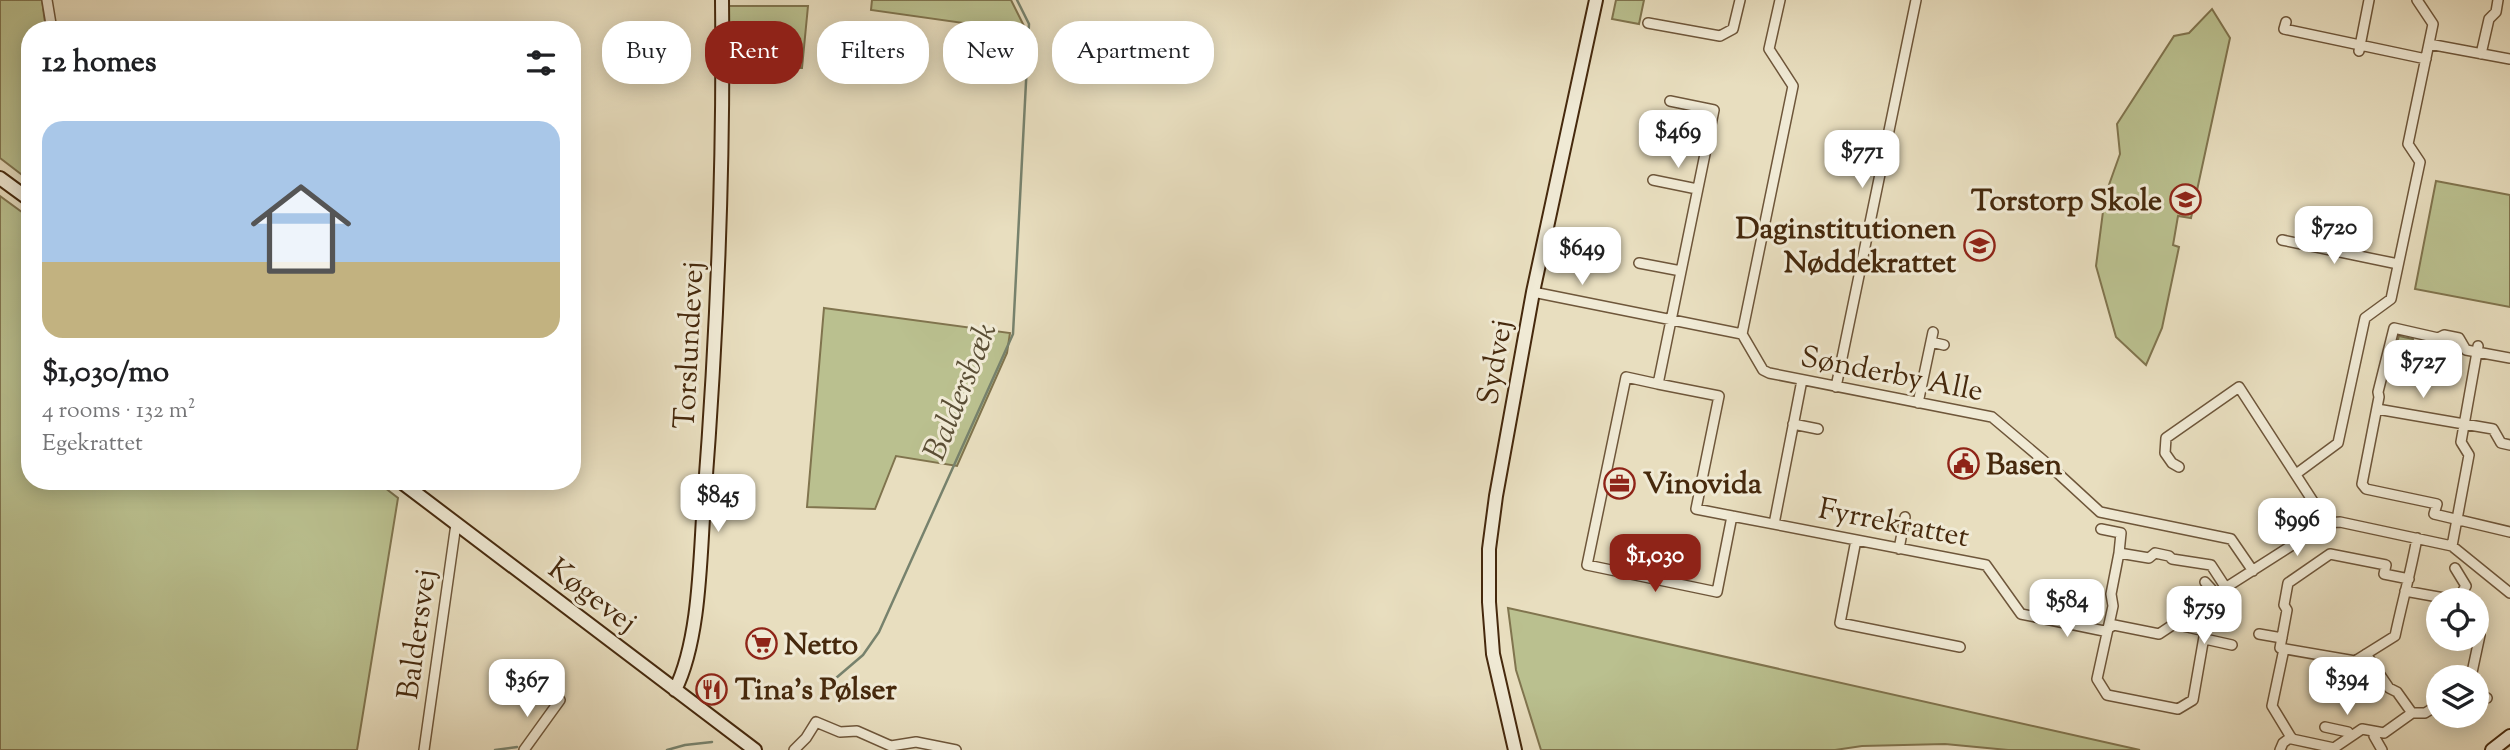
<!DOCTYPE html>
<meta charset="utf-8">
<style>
:root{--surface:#fff;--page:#f6f6f6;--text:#202124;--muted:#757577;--line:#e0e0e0;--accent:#8f2418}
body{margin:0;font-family:"Sorts Mill Goudy",serif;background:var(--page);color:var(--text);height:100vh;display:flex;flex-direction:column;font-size:26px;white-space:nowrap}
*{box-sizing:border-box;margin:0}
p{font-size:23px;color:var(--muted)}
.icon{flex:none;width:38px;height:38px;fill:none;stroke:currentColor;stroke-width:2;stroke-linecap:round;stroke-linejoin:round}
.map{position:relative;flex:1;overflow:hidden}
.panel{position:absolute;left:21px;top:21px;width:560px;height:469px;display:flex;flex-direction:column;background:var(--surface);border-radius:28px;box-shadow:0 4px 18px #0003}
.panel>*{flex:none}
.hud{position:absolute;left:602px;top:21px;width:665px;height:63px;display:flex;gap:14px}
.tools{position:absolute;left:2426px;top:588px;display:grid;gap:14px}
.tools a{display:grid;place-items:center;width:63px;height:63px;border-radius:50%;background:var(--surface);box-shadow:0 4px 18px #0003;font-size:35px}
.price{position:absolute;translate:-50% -60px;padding:0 16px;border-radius:14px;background:#fff;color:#222;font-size:23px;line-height:46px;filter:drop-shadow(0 2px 4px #0008)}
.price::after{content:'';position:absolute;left:50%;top:42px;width:21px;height:16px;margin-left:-10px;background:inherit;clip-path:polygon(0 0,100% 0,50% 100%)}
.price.selected{background:var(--accent);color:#fff}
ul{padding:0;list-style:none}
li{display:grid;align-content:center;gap:14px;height:371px;padding:0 21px}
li+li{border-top:2px solid var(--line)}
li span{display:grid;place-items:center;height:217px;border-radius:21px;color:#555}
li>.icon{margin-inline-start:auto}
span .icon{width:126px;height:126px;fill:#fffc;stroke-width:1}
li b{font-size:30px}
h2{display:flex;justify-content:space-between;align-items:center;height:84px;padding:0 21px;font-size:30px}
.chip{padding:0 24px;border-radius:28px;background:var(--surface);box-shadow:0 4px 18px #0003;font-size:24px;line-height:63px}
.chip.selected{background:var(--accent);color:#fff}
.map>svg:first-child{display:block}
.green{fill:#bac08f;stroke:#80744e;stroke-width:2}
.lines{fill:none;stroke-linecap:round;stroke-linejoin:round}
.stream{stroke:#77826d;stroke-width:2.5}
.street-casing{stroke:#6e563a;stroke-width:12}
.secondary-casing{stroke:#46290d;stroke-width:16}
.street{stroke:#f0ead5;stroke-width:9}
.secondary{stroke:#f0ead5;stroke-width:12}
.labels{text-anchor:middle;stroke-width:6;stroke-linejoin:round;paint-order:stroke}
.poi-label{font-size:30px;font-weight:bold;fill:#46290d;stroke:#f0ead5;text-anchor:start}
.street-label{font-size:30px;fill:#46290d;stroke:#f0ead5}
.water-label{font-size:32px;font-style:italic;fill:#5a4e35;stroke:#f0ead5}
</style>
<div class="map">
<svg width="2510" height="750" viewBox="0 0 2510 750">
<rect width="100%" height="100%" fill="#e8debf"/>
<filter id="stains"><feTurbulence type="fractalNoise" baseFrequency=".00286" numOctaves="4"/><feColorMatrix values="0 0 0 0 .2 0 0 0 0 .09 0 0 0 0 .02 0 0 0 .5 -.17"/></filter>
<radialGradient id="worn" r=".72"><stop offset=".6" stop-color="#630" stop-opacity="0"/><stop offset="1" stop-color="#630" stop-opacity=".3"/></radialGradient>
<path class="green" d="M0,0h42l4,30h-16v151l-30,-23z
M872,0h139l16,32 -156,-22z
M1616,0h28l-5,24 -27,-5z
M727,6h81l-6,62h-71z
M2212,9l18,29 -39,180 -13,-2 -5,29 6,2 -17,81 -16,37 -30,-28 -20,-71 9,-70 15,-42 -3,-30 57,-88 15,-3z
M2436,181l74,14v112l-95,-18z
M0,196l30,22v263h346l22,17 -41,252h-357z
M824,308l186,25 -3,20 -50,113 -61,-10 -21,53 -68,-2z
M2399,336l14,3 -2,12 -4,4 -7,-2v-6l-4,-1z
M1508,608l632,142h-132l-63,-6 -83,2 -27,4h-294l-25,-80z"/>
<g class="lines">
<path class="stream" d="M829,684l34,-29 16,-23 134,-298 16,-310 -12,-24
M495,750l22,-3
M667,750l18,-5 27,-3"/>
<defs>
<path id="street" d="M47,0l5,30
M2286,22l-2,7 142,30
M1648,23l72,13 13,-7 7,-29
M2429,44l81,15
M2359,51l10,-51
M2481,54l8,-35 7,-7 2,-12
M1653,180l44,9
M2282,240l116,24
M1639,263l42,8
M1533,292l209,42 21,36 6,3 223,44 58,49 50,46 131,27 22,32
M1742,334l51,-248 -24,-37 11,-49
M1931,342l13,3
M2478,346l-1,6 -11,-2 -7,-12 -15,-3 -6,3 -44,-10 -16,64 1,5 -17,87 4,5 71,15 -3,10 76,18
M1658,384l61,12 -23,113 36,7 -15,76 -130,-27 39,-188 32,7 56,-274 -44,-9
M1836,387l80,-387
M1918,403l15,-71
M2377,409l116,20 8,14 9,2
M1793,424l25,5
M2179,467l-7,-4 -7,-10 1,-15 73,-51 88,136 13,-1 112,24 58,47
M2296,474l42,-31 27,-125 26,-19 29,-137 -12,-18 25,-120 -16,-24
M1732,516l254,49 35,49 83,17 10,-6 45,9 15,-10 31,7 6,-34 116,-74
M1774,524l28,-144
M2101,529l20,4 -2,20
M1856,540l-16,83 120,24
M2452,546l17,-91 -8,-13 16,-90 33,6
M1899,549l6,-32
M2455,568l11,18 -9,14
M2409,579l-25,-5 2,-9 -56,-11 -42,29 -4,22 3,5 -7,38 75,13 40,-25c7,-33 16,-65 22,-98
M2205,582l11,12
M2405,591l50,9
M2205,631l-12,69 -15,9 -71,-14 -10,-16 16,-73 -2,-12 8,-41 30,5 6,-5 14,3 3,3 39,6 15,23
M2259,634l23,4
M2205,639l27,6
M2284,649l-12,57 20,33 42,9 28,-19 22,4 28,-20h13l13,-8
M2366,654l23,34 8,4 15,21
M2471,677l9,-42 -4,-5
M2476,691l11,7
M2325,727l23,5 3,4
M2375,732l-1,4 8,14
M424,750l32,-226
M524,750l36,-50
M794,750l12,-12 10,-16 24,10 17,-1 34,15 25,-4 40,8
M2280,750l3,-7 8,-6"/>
<path id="secondary" d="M0,178l30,22
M400,481l355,269
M675,690c25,-50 25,-132 29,-188 13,-167 20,-334 18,-502
M1515,750l-22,-96 -4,-52v-53l7,-53 37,-204 63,-292
M2492,750l18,-14"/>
</defs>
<use href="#street" class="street-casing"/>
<use href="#secondary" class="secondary-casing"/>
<use href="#street" class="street"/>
<use href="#secondary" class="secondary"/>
</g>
<defs>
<symbol id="school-ring" viewBox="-11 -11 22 22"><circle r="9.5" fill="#f0ead5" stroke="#8f2418" stroke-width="1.5"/><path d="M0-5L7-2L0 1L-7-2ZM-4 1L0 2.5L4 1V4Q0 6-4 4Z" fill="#8f2418"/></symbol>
<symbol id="civic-ring" viewBox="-11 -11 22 22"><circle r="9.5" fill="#f0ead5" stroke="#8f2418" stroke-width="1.5"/><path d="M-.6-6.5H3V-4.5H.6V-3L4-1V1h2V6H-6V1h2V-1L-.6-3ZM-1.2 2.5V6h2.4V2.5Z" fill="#8f2418"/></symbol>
<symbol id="office-ring" viewBox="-11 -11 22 22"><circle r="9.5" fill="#f0ead5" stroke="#8f2418" stroke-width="1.5"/><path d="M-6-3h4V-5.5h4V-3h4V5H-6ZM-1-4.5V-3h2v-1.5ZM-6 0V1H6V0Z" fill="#8f2418"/></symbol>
<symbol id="supermarket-ring" viewBox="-11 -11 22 22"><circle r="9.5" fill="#f0ead5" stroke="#8f2418" stroke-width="1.5"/><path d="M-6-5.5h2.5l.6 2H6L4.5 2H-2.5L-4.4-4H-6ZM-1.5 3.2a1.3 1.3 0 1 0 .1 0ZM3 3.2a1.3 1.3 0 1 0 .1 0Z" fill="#8f2418"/></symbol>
<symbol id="restaurant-ring" viewBox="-11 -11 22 22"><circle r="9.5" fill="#f0ead5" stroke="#8f2418" stroke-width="1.5"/><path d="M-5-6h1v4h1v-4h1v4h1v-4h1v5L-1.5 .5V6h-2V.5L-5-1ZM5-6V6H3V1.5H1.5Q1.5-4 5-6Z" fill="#8f2418"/></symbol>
</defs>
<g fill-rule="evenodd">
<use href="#school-ring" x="2168" y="182" width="35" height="35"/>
<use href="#school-ring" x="1962" y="228" width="35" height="35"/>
<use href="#civic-ring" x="1946" y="446" width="35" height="35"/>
<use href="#office-ring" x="1602" y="466" width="35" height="35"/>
<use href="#supermarket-ring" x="744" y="626" width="35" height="35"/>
<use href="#restaurant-ring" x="694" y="672" width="35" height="35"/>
</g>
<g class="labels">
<g class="poi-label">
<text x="2162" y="210" text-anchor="end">Torstorp Skole</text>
<text x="1956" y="238" text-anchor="end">Daginstitutionen<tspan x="1956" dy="34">Nøddekrattet</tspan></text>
<text x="1986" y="474">Basen</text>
<text x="1643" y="493">Vinovida</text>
<text x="784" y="654">Netto</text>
<text x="735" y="699">Tina's Pølser</text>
</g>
<g class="street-label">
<text transform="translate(688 345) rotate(-87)" y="10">Torslundevej</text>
<text transform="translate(1494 362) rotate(-80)" y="10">Sydvej</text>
<text transform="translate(1892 373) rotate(11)" y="10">Sønderby Alle</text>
<text transform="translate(1894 522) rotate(11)" y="10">Fyrrekrattet</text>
<text transform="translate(593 595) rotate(37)" y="10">Køgevej</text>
<text transform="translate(416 634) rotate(-82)" y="10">Baldersvej</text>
</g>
<g class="water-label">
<text transform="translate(959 391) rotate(-68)" y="11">Baldersbæk</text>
</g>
</g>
<rect width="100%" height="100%" filter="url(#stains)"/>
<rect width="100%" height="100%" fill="url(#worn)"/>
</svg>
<div class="tools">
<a><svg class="icon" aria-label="locate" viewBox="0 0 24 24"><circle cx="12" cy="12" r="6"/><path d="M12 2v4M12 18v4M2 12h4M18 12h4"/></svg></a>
<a><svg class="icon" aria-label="layers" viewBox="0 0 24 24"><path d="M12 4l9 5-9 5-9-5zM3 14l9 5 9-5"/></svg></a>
</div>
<b class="price" style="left:1678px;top:170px">$469</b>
<b class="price" style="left:1862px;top:190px">$771</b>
<b class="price" style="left:2334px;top:266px">$720</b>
<b class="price" style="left:1582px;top:287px">$649</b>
<b class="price" style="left:2423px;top:400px">$727</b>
<b class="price" style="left:718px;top:534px">$845</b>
<b class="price" style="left:2297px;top:558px">$996</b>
<b class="price selected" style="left:1655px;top:594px">$1,030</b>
<b class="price" style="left:2067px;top:639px">$584</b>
<b class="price" style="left:2204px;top:646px">$759</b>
<b class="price" style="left:2347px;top:717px">$394</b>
<b class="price" style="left:527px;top:719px">$367</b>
<div class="hud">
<a class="chip">Buy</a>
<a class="chip selected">Rent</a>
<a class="chip">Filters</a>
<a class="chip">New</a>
<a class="chip">Apartment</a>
</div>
<section class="panel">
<h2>12 homes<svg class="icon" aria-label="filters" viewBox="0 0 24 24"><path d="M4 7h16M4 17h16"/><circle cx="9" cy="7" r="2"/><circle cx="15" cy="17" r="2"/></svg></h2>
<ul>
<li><span style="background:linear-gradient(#a9c7e8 65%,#c2b280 0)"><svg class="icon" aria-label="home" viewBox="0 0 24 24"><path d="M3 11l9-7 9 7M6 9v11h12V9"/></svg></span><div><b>$1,030/mo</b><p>4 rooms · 132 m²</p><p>Egekrattet</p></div></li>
</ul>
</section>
</div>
